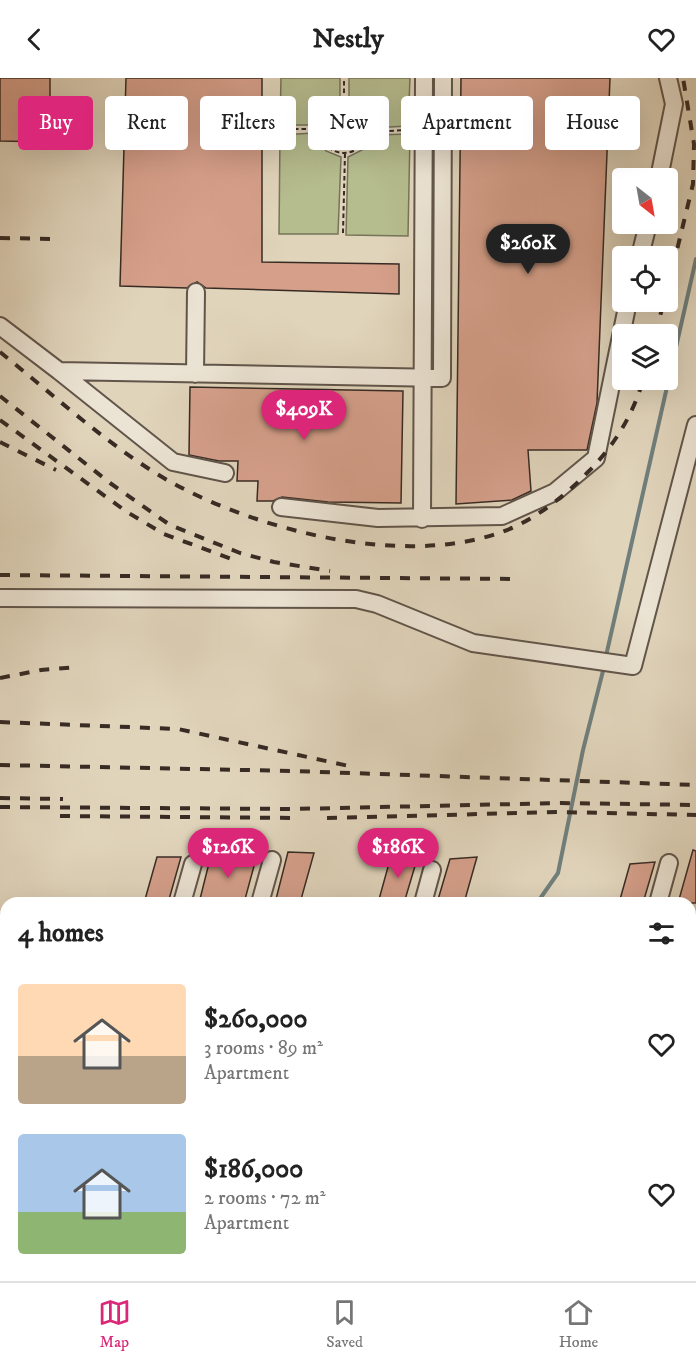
<!DOCTYPE html>
<meta charset="utf-8">
<style>
:root{--surface:#fff;--page:#f6f6f6;--text:#222;--muted:#767676;--line:#e0e0e0;--accent:#db2777}
body{margin:0;font-family:"IM FELL DW Pica",serif;background:var(--page);color:var(--text);height:100vh;display:flex;flex-direction:column;font-size:22px;white-space:nowrap}
*{box-sizing:border-box;margin:0}
p{font-size:20px;color:var(--muted)}
.icon{flex:none;width:33px;height:33px;fill:none;stroke:currentColor;stroke-width:2;stroke-linecap:round;stroke-linejoin:round}
.map{position:relative;flex:1;overflow:hidden}
.drawer{position:absolute;left:0px;top:819px;width:696px;height:384px;display:flex;flex-direction:column;background:var(--surface);border-radius:18px 18px 0 0;box-shadow:0 6px 24px #0002}
.drawer>*{flex:none}
.guide{position:absolute;left:18px;top:18px;width:660px;height:54px;display:flex;gap:12px}
.needle{width:39px;rotate:149deg}
.tools{position:absolute;left:612px;top:90px;display:grid;gap:12px}
.tools a{display:grid;place-items:center;width:66px;height:66px;border-radius:6px;background:var(--surface);box-shadow:0 6px 24px #0002;font-size:30px}
.price{position:absolute;translate:-50% -51px;padding:0 14px;border-radius:21px;background:var(--accent);color:#fff;font-size:20px;line-height:39px;filter:drop-shadow(0 2px 3px #0008)}
.price::after{content:'';position:absolute;left:50%;top:36px;width:18px;height:14px;margin-left:-9px;background:inherit;clip-path:polygon(0 0,100% 0,50% 100%)}
.price.selected{background:#222;color:#fff}
ul{padding:0;list-style:none}
li{display:flex;align-items:center;gap:18px;height:150px;padding:0 18px}
li span{display:grid;place-items:center;flex:none;width:168px;height:120px;border-radius:6px;color:#555}
li>.icon{margin-inline-start:auto}
span .icon{width:72px;height:72px;fill:#fffc;stroke-width:1}
li b{font-size:26px}
h2{display:flex;justify-content:space-between;align-items:center;height:72px;padding:0 18px;font-size:26px}
.tag{padding:0 21px;border-radius:6px;background:var(--surface);box-shadow:0 6px 24px #0002;font-size:21px;line-height:54px}
.tag.selected{background:var(--accent);color:#fff}
header{display:flex;justify-content:space-between;align-items:center;height:78px;padding:0 18px;background:var(--surface);font-size:27px;font-weight:700}
.tabs{display:flex;justify-content:space-around;align-items:center;height:84px;border-top:2px solid var(--line);background:var(--surface);font-size:16px;color:var(--muted)}
.tabs a{display:grid;justify-items:center;gap:3px}
.tabs .selected{color:var(--accent)}
.map>svg:first-child{display:block}
.green{fill:#b5bc8e;stroke:#767459;stroke-width:1.5}
.lines{fill:none;stroke-linecap:round;stroke-linejoin:round}
.stream{stroke:#707f7c;stroke-width:4}
.building{fill:#d59f8a;stroke:#372b24;stroke-width:1.5}
.minor-casing{stroke:#61554a;stroke-width:20}
.major-casing{stroke:#372b24;stroke-width:22}
.path{stroke:#372b24;stroke-width:2;stroke-dasharray:4.5 3;stroke-linecap:butt}
.minor{stroke:#ebe3d3;stroke-width:16}
.major{stroke:#e0d4bb;stroke-width:20}
.rail{stroke:#372b24;stroke-width:4;stroke-dasharray:10 10;stroke-linecap:butt}
</style>
<header><svg class="icon" aria-label="back" viewBox="0 0 24 24"><path d="M15 5l-7 7 7 7"/></svg>Nestly<svg class="icon" aria-label="heart" viewBox="0 0 24 24"><path d="M12 20l-8-8c-3-5 5-10 8-4 3-6 11-1 8 4z"/></svg></header>
<div class="map">
<svg width="696" height="1203" viewBox="0 0 696 1203">
<rect width="100%" height="100%" fill="#e0d4bb"/>
<filter id="stains"><feTurbulence type="fractalNoise" baseFrequency=".00333" numOctaves="4"/><feColorMatrix values="0 0 0 0 .2 0 0 0 0 .09 0 0 0 0 .02 0 0 0 .5 -.17"/></filter>
<radialGradient id="worn" r=".72"><stop offset=".6" stop-color="#630" stop-opacity="0"/><stop offset="1" stop-color="#630" stop-opacity=".3"/></radialGradient>
<path class="green" d="M281,0h59v24l-13,6 -13,17h-34z
M349,0h61l-2,48 -37,2 -7,-16 -15,-9z
M330 53a15 15 0 1 1 30 0a15 15 0 1 1-30 0Z
M314,55l12,18 15,6 -3,77h-59l1,-99z
M410,56l-2,102 -62,-1 2,-78 20,-10 5,-12z
M9,1197h74l-1,6h-82z
M164,1197h59l-13,6h-43z"/>
<g class="lines">
<path class="stream" d="M606,578l90,-397
M537,825l21,-30 25,-123 21,-83
M348,1203l3,-6"/>
</g>
<path class="building" d="M0,0h50v64l-50,-1z
M126,0h136v184l137,2v30l-193,-6 -9,-6 -10,6 -67,-2z
M461,0h149l-13,325 -10,47h-59l3,41 -19,9 -56,4z
M190,309l213,4 -2,112 -73,-1 -46,-5 -9,4h-16l1,-20h-21l1,-20h-19l-30,-6z
M693,772l3,1v52h-18z
M288,774l26,1 -14,50h-25z
M211,777h46l-13,48h-45z
M391,778h27l-14,47h-26z
M157,779h24l-13,46h-24z
M477,779l-13,46h-27l13,-44z
M655,784l-12,41h-24l11,-39z"/>
<g class="lines">
<defs>
<path id="minor" d="M659,100l15,-74 -6,-26
M640,178l8,-32
M0,248l59,45 383,7 1,-300
M59,293l114,91 52,11
M195,296l1,-82
M281,429l97,11 124,-2 53,-24 41,-34 32,-156
M422,441l2,-441
M0,520l356,1 21,5 96,39 160,23 63,-241
M182,825l11,-39
M260,825l12,-43
M423,825l9,-33
M658,825l11,-40
M0,867l6,2
M0,912l6,12
M690,921l6,1
M690,989l6,-21
M690,1104l6,2
M0,1192l6,-3
M144,1197l3,6"/>
<path id="major" d="M459,1197l22,6
M553,1197l19,6
M387,1203l4,-6
M427,1203l13,-6"/>
</defs>
<use href="#minor" class="minor-casing"/>
<use href="#major" class="major-casing"/>
<path class="path" d="M321 52a23 23 0 1 1 46 0a23 23 0 1 1-46 0Z
M344,30v-30
M279,51h42
M367,54l42,-2
M343,155l2,-80"/>
<use href="#minor" class="minor"/>
<use href="#major" class="major"/>
<path class="rail" d="M0,160l56,1
M668,209l25,-103 1,-40 -11,-66
M655,256l9,-32
M0,274c55,44 116,101 178,134 88,46 224,80 321,47 33,-11 65,-36 89,-61 26,-26 45,-57 55,-92
M0,318l110,87 60,42 70,28 34,9 56,9
M0,342l127,92 37,22 70,26
M0,364l56,28
M0,497l519,4
M0,600l41,-8 38,-3
M0,644l178,7 171,37
M0,687l293,6 403,14
M0,720l63,1
M0,729l293,2 268,-6 135,2
M60,738l240,2
M327,740l232,-6 137,3"/>
</g>
<rect width="100%" height="100%" filter="url(#stains)"/>
<rect width="100%" height="100%" fill="url(#worn)"/>
</svg>
<div class="tools">
<a><svg class="needle" viewBox="-14 -14 28 28"><path d="M0-13l5 13h-10z" fill="#e53935"/><path d="M0 13l5-13h-10z" fill="#767676"/></svg></a>
<a><svg class="icon" aria-label="locate" viewBox="0 0 24 24"><circle cx="12" cy="12" r="6"/><path d="M12 2v4M12 18v4M2 12h4M18 12h4"/></svg></a>
<a><svg class="icon" aria-label="layers" viewBox="0 0 24 24"><path d="M12 4l9 5-9 5-9-5zM3 14l9 5 9-5"/></svg></a>
</div>
<b class="price selected" style="left:528px;top:197px">$260K</b>
<b class="price" style="left:304px;top:363px">$409K</b>
<b class="price" style="left:228px;top:801px">$126K</b>
<b class="price" style="left:398px;top:801px">$186K</b>
<div class="guide">
<a class="tag selected">Buy</a>
<a class="tag">Rent</a>
<a class="tag">Filters</a>
<a class="tag">New</a>
<a class="tag">Apartment</a>
<a class="tag">House</a>
</div>
<section class="drawer">
<h2>4 homes<svg class="icon" aria-label="filters" viewBox="0 0 24 24"><path d="M4 7h16M4 17h16"/><circle cx="9" cy="7" r="2"/><circle cx="15" cy="17" r="2"/></svg></h2>
<ul>
<li><span style="background:linear-gradient(#ffd9b3 60%,#b9a48a 0)"><svg class="icon" aria-label="home" viewBox="0 0 24 24"><path d="M3 11l9-7 9 7M6 9v11h12V9"/></svg></span><div><b>$260,000</b><p>3 rooms · 89 m²</p><p>Apartment</p></div><svg class="icon" aria-label="heart" viewBox="0 0 24 24"><path d="M12 20l-8-8c-3-5 5-10 8-4 3-6 11-1 8 4z"/></svg></li>
<li><span style="background:linear-gradient(#a9c7e8 65%,#8fb573 0)"><svg class="icon" aria-label="home" viewBox="0 0 24 24"><path d="M3 11l9-7 9 7M6 9v11h12V9"/></svg></span><div><b>$186,000</b><p>2 rooms · 72 m²</p><p>Apartment</p></div><svg class="icon" aria-label="heart" viewBox="0 0 24 24"><path d="M12 20l-8-8c-3-5 5-10 8-4 3-6 11-1 8 4z"/></svg></li>
</ul>
</section>
</div>
<nav class="tabs">
<a class="selected"><svg class="icon" aria-label="map" viewBox="0 0 24 24"><path d="M3 6l6-2 6 2 6-2v14l-6 2-6-2-6 2zM9 4v14M15 6v14"/></svg>Map</a>
<a><svg class="icon" aria-label="saved" viewBox="0 0 24 24"><path d="M7 4h10v16l-5-4-5 4z"/></svg>Saved</a>
<a><svg class="icon" aria-label="home" viewBox="0 0 24 24"><path d="M3 11l9-7 9 7M6 9v11h12V9"/></svg>Home</a>
</nav>
